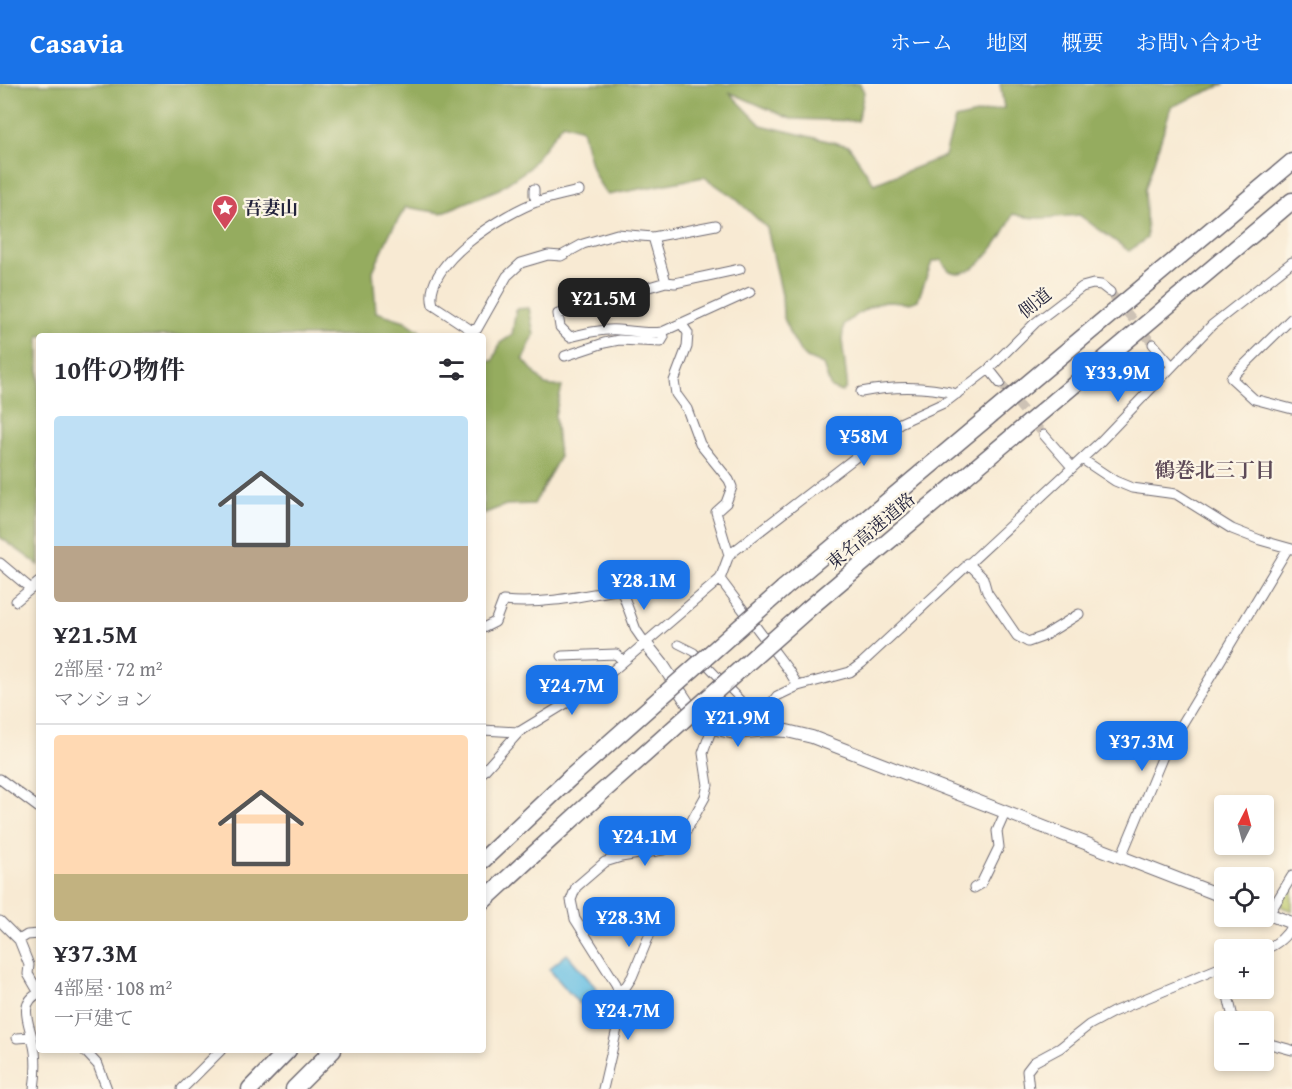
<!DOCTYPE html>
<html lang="ja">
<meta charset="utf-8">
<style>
:root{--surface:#fff;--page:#f2f2f3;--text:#2b2b33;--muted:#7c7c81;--line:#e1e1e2;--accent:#1a73e8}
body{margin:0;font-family:"Gentium Book Plus","Noto Serif JP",serif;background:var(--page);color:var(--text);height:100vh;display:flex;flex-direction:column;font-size:22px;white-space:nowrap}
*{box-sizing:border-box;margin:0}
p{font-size:20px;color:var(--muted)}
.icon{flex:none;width:33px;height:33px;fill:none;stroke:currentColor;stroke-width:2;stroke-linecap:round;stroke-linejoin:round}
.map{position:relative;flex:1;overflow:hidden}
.drawer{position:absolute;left:36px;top:249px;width:450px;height:720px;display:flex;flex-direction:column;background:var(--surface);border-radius:6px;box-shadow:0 3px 9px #0003}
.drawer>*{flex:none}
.needle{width:39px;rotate:6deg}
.fabs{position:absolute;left:1214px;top:711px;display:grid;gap:12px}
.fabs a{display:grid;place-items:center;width:60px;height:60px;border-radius:6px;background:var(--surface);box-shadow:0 3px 9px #0003;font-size:30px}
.price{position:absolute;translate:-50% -51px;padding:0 14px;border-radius:12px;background:var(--accent);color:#fff;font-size:20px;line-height:39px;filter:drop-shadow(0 2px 3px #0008)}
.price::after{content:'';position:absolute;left:50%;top:36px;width:18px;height:14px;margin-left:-9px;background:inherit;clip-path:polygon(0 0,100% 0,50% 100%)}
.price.on{background:#222;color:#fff}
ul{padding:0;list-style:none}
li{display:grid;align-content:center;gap:12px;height:318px;padding:0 18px}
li+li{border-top:2px solid var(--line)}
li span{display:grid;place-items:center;height:186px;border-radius:6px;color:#555}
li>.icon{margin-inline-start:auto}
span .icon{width:108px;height:108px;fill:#fffc;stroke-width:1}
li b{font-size:26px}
h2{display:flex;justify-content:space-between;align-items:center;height:72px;padding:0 18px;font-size:26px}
header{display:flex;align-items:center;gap:36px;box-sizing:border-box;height:84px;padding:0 30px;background:var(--accent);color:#fff}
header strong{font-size:28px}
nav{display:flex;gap:33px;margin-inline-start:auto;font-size:21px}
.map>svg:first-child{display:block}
.green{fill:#bcc86a;stroke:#6f7552;stroke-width:1.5}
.forest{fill:#95ac5e;stroke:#5c674c;stroke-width:1.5}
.water{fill:#67c0e4;stroke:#447190;stroke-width:1.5}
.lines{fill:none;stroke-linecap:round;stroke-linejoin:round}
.minor-tunnel{stroke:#cdc2b5;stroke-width:9;stroke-dasharray:9 4.5;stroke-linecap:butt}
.pedestrian-casing{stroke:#6d6870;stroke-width:9}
.minor-casing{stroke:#6d6870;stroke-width:11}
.tertiary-casing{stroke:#6d6870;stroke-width:14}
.motorway-casing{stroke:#6d6870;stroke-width:19}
.pedestrian{stroke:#fff;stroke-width:7}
.minor{stroke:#fff;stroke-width:9}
.tertiary{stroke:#fff;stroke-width:12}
.motorway{stroke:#fff;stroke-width:16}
.motorway-bridge-casing{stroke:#6d6870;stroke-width:19;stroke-linecap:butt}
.motorway-bridge{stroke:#fff;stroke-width:16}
.labels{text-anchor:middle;stroke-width:4.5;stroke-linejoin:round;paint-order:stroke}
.poi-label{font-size:18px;font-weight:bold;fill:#22223b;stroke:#fcf5e5;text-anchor:start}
.street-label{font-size:18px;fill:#22223b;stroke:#fcf5e5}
.neighbourhood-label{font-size:20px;font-weight:bold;fill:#5e4b59;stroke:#fcf5e5}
</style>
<header>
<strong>Casavia</strong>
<nav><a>ホーム</a><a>地図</a><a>概要</a><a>お問い合わせ</a></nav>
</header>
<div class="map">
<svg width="1292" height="1005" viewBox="0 0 1292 1005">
<rect width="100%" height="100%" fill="#fcf5e5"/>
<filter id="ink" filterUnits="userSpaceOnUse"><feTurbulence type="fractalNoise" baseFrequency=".0167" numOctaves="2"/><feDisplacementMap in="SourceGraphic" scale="12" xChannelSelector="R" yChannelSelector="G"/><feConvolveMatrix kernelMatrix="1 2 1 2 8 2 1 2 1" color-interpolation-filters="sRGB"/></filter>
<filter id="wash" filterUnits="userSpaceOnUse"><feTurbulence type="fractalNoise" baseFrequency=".008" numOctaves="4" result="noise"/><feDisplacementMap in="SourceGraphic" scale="24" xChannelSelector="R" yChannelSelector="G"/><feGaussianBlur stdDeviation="1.35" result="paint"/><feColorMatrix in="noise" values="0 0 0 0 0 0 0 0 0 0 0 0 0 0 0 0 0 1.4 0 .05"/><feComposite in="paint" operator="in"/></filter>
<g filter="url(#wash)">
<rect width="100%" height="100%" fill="#f8ead3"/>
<path class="green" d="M1292,798v29l-10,-4 -1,-5z"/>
<path class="forest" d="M0,0h860l4,8 -6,29 -67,-2 -62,-27 32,33 88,21 25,38 71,-28 10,-37 49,-11 -4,-24h225l-54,23 -26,83 2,48 -18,13 -50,-36c-23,2 -43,6 -66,-1 -8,19 -37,69 -63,57 -3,-2 -6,-7 -9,-11l-9,2 -14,38c-16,6 -15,2 -30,2 -17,1 -31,13 -44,22l-2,16 5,41 -1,7 -5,4 -10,-4 -8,-23 -16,-7 -7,-7 -11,-19 -6,-17 -1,-20 -15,-67 -32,-30 -31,-21 -96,18c-17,-18 -20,-43 -26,-66l-19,-6 -35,46 -29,20 -58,24 -35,-6 -16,26 -17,38 3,41 29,9 22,15h-388v229l-39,-28z
M529,224l5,27 -11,24 22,26 17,2 -7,28 4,43 -25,46 -28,1 -23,9v-154l10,1 7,-18 12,-8 4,-26z"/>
<path class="water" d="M567,870l30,35 -18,15 -30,-35z"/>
</g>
<g filter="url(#ink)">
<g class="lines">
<path class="minor-tunnel" d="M1110,208l43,52
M1000,299l44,52"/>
<defs>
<path id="pedestrian" d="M678,560l16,8 64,66"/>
<path id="minor" d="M534,105v6l3,7
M579,107c-13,3 -27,6 -40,10 -33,11 -118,63 -106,104l38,25 6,-1 30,-53 14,-13 27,-8 13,1 22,-12 34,-10 36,3 13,45
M653,153l63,-12
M740,185l-65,14 -9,-1 -108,32 2,13 10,10c16,-4 32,-8 48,-7 16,1 29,4 44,2l88,-40
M1292,234l-61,60 23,21 38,10
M1153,260l19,22
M565,272l39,-13 15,-3 42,2 3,-5 -2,-5
M989,285l11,14
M861,308c33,-6 64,-7 96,2
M1044,351l28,32
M1082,375l33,22 17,7 44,6 56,35 28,11 32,9
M729,471l171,-132 46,-21 43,-33 46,-46 47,-36 11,-3 8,1 9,7
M0,479l31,26
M968,479l15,15 4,14 30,44 11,6 14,-5 37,-23
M720,495l69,92 9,15
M16,517l23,-19
M483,544l12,-6 8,-21c41,4 79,-5 118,-12l15,41 9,13
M562,572l54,-2 7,7
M483,646l36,2
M767,646l1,-22 9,-12 21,-10 52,-14 12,-9 237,-220 113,-118 80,-63
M483,688l36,-40 77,-47 124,-106 9,-24 -13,-43 10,-9 6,-16 -3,-7 -29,-36 -13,-35 -11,-15 -2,-13 13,-34 1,-14 -7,-10
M0,695l39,29
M1121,773l42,-101 125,-208
M974,804l7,-4 18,-37 -2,-16 8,-18
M1269,830l23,-38
M0,837l19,19 10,25 -1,9 11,19c-22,11 -9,31 -6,49 4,14 3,33 1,47
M19,856l8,-5 12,-1
M1263,866c13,-5 23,-12 29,-25
M1234,904l-6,8 6,26
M621,910l11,-17 19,-46 10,-10
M17,954l15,-1
M1263,958l29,8
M84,966l14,15 9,24
M182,1005l39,-39
M603,1005l20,-86 -7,-19 -41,-65 -4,-19 5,-13 29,-25 16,-5 42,-7 18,-10 24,-43 3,-12 -5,-32 9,-25
M1029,1005l-2,-18 7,-9 26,-14 29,-23 24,-13 111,-46"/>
<path id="tertiary" d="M645,559l17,21 34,52 16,12 23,5 32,-3 20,1 25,6 412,160
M1263,828l29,11"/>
<path id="motorway" d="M783,505l509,-427
M807,526l485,-409
M483,776l88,-83
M483,817l109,-100
M250,1005l38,-39
M294,1005l39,-39"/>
</defs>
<use href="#pedestrian" class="pedestrian-casing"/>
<use href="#minor" class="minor-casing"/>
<use href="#tertiary" class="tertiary-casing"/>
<use href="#motorway" class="motorway-casing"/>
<use href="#pedestrian" class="pedestrian"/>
<use href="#minor" class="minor"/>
<use href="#tertiary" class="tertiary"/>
<use href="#motorway" class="motorway"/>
<defs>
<path id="motorway-bridge" d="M571,693l212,-188
M592,717l215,-191"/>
</defs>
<use href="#motorway-bridge" class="motorway-bridge-casing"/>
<use href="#motorway-bridge" class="motorway-bridge"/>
</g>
</g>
<defs>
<symbol id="sight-pin" viewBox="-11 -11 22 30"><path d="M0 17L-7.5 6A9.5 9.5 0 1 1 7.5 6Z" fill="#d1495b" stroke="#fcf5e5"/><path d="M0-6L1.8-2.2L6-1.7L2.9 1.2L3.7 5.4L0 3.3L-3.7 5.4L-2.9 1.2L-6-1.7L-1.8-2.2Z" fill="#fff"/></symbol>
</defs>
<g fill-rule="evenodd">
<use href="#sight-pin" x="210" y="109" width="30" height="40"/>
</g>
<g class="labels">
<g class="poi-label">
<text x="244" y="130">吾妻山</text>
</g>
<g class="street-label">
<text transform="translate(1035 219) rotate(-39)" y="6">側道</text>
<text transform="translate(871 447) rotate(-40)" y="6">東名高速道路</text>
</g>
<g class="neighbourhood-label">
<text x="1215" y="393">鶴巻北三丁目</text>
</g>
</g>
</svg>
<div class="fabs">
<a><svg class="needle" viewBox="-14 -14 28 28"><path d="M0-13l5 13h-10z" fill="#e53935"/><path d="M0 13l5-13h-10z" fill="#7c7c81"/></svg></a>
<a><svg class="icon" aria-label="locate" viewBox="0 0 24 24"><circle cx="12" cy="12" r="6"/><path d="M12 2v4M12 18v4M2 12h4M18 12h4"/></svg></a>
<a>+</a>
<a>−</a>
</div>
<b class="price on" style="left:604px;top:245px">¥21.5M</b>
<b class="price" style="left:1118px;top:319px">¥33.9M</b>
<b class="price" style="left:864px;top:383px">¥58M</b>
<b class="price" style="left:644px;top:527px">¥28.1M</b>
<b class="price" style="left:572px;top:632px">¥24.7M</b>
<b class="price" style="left:738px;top:664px">¥21.9M</b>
<b class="price" style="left:1142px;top:688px">¥37.3M</b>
<b class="price" style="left:645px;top:783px">¥24.1M</b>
<b class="price" style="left:629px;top:864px">¥28.3M</b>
<b class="price" style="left:628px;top:957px">¥24.7M</b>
<section class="drawer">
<h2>10件の物件<svg class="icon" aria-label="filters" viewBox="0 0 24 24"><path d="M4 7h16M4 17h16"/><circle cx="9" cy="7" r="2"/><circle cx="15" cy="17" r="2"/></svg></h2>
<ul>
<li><span style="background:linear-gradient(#bfe0f5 70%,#b9a48a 0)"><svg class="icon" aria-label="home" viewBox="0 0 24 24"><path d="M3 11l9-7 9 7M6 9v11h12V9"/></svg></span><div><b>¥21.5M</b><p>2部屋 · 72 m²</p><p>マンション</p></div></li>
<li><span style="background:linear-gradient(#ffd9b3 75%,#c2b280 0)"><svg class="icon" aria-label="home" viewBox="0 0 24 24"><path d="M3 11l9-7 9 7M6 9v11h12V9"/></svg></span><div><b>¥37.3M</b><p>4部屋 · 108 m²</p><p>一戸建て</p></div></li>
</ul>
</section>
</div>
